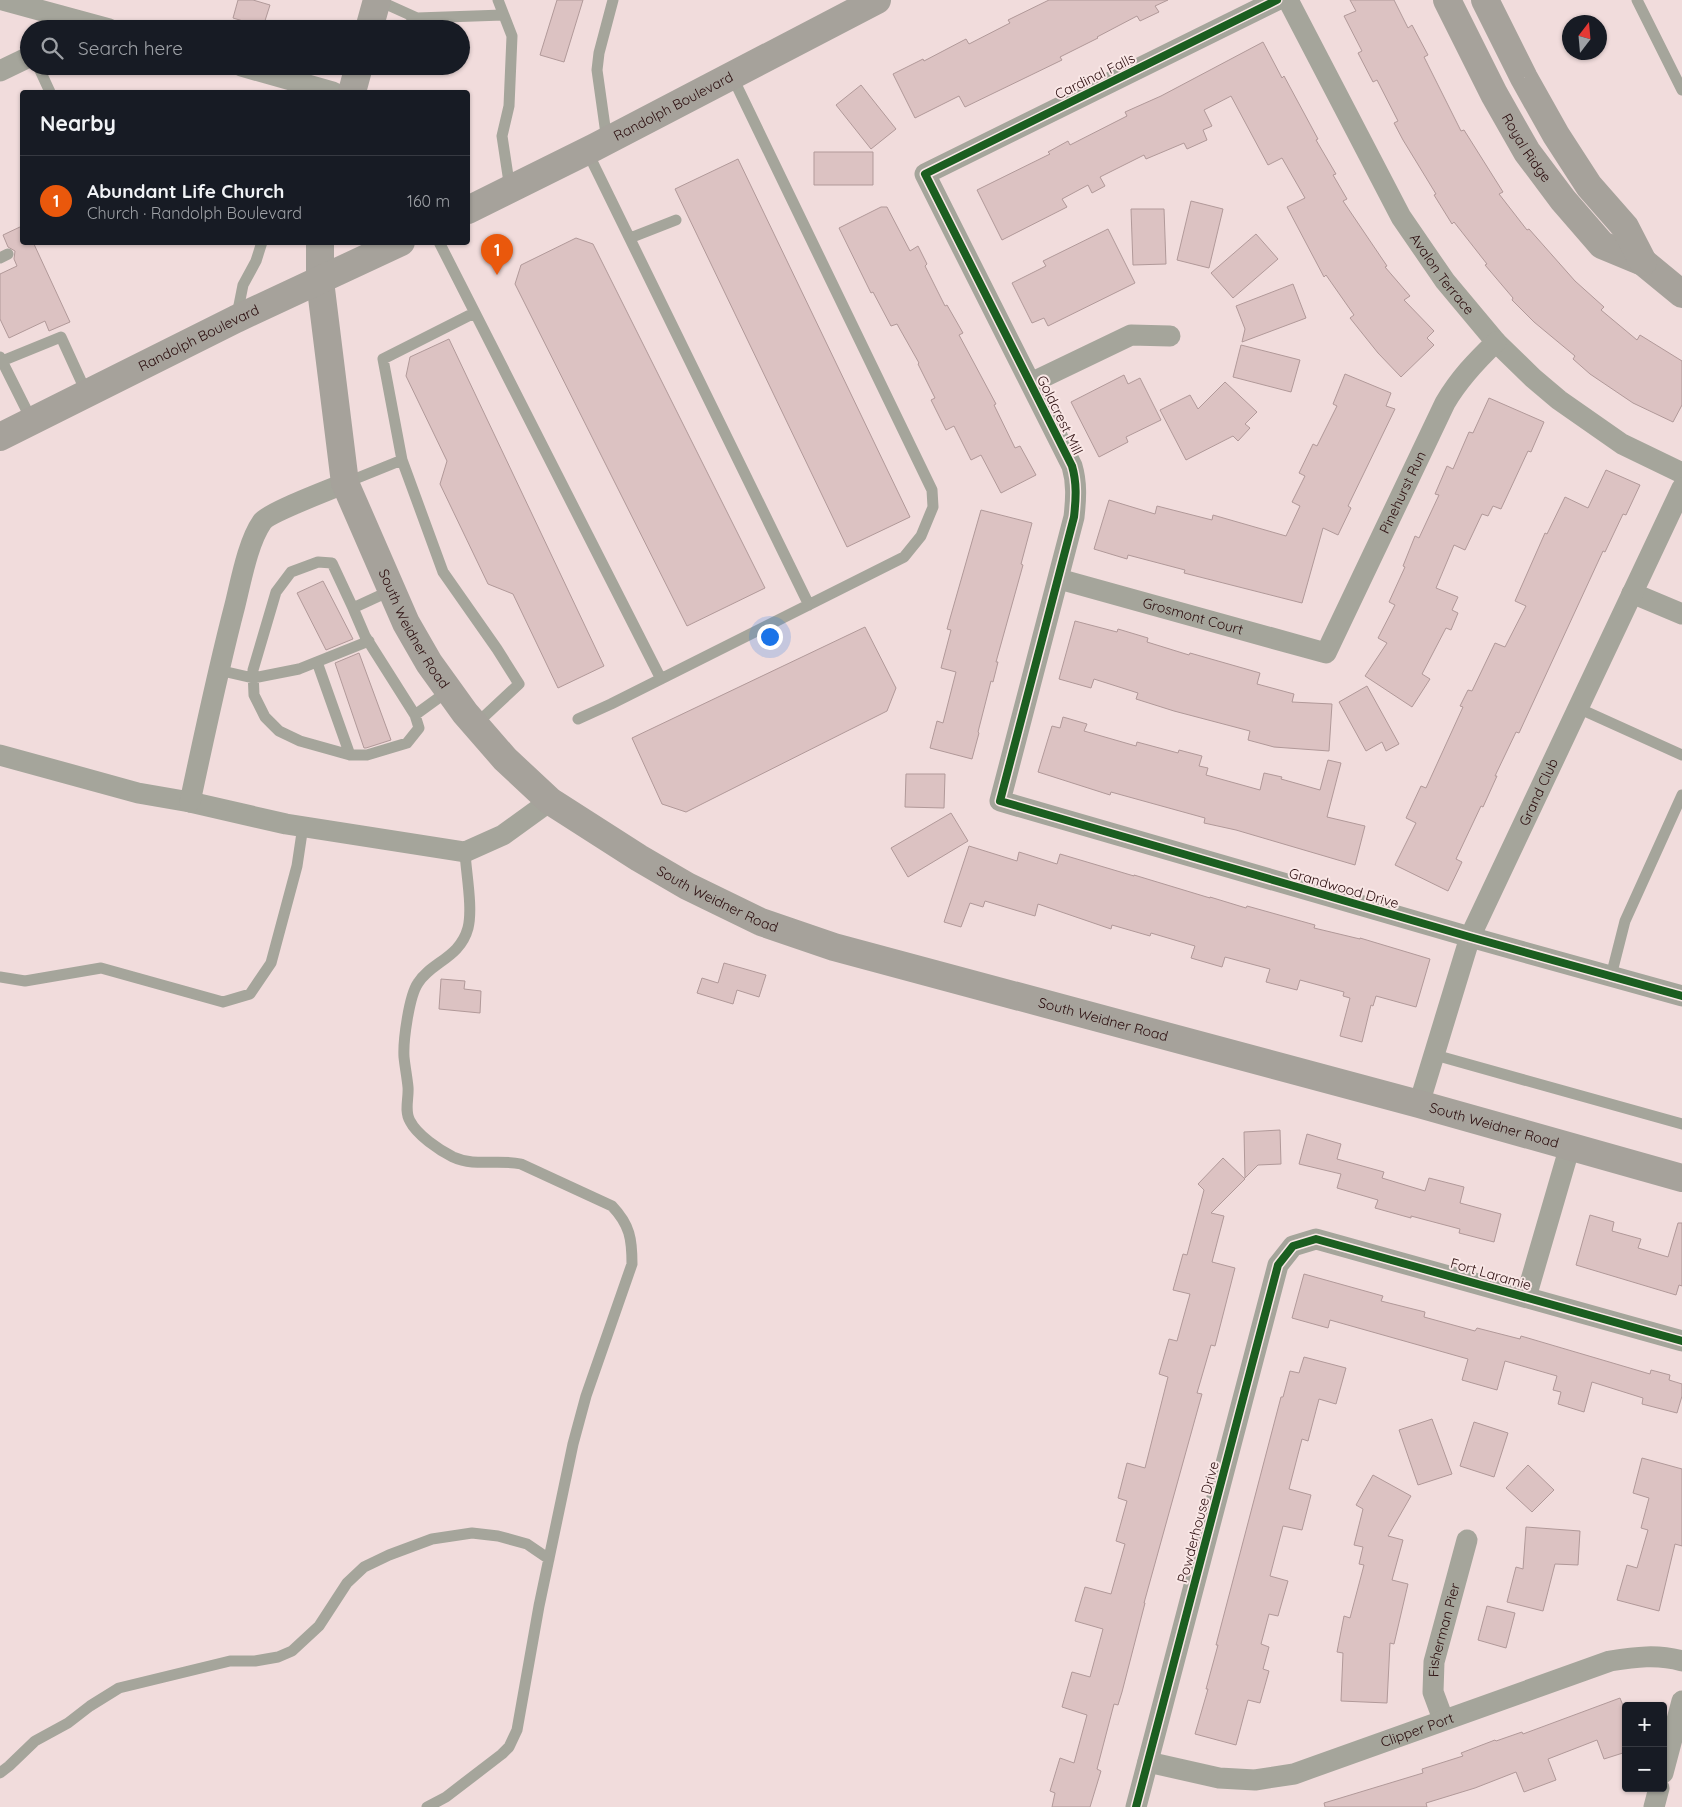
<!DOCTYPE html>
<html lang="en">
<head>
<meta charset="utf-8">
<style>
  body { margin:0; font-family:Quicksand,sans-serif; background:#20242c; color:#f1f3f6 }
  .controls { position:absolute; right:15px; bottom:15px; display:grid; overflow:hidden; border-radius:5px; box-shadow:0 1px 4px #0004 }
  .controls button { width:45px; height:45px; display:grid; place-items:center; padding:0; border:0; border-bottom:1px solid #363941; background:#171b24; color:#f1f3f6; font:25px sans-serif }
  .compass { position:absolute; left:1562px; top:15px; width:45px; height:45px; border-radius:50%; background:#171b24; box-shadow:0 1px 4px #0004; rotate:16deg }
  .you { position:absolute; left:769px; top:636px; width:18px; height:18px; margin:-12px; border:4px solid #fff; border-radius:50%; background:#1a73e8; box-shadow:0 0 0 8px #1a73e833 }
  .badge { display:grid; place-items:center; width:32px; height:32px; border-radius:50%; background:#ea580c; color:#fff; font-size:16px; font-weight:700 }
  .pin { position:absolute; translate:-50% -41px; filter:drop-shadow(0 1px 2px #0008) }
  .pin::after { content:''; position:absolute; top:26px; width:18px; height:15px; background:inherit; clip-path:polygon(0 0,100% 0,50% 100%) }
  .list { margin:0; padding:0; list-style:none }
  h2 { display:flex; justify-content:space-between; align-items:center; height:65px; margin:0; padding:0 20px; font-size:21px }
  h2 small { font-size:16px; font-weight:400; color:#9ea1a6 }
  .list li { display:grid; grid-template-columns:32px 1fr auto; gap:15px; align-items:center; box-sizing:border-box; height:90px; padding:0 20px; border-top:1px solid #363941 }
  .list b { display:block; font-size:19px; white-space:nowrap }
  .list p { margin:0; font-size:16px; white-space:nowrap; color:#9ea1a6 }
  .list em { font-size:16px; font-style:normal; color:#9ea1a6 }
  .icon { flex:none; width:28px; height:28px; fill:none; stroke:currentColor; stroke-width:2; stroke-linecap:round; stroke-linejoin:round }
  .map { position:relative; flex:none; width:1682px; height:1807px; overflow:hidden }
  .search { position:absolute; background:#171b24; box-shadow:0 1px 4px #0004; left:20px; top:20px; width:450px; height:55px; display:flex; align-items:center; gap:12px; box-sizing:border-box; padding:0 18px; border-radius:28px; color:#9ea1a6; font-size:19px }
  .panel { position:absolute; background:#171b24; box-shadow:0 1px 4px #0004; left:20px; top:90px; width:450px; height:155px; border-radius:5px }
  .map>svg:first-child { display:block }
</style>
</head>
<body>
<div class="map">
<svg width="1682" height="1807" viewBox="0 0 1682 1807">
  <rect width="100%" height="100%" fill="#f1dcdc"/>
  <!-- building -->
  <path fill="#dcc2c2" stroke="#b19999" d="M 238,0 L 253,0 L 270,5 L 263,27 L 233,18 Z
    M 557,0 L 583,0 L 564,62 L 540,55 Z
    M 1049,0 L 1168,0 L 1155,6 L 1159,12 L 1140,21 L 1137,16 L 1097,37 L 1098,38 L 1060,57 L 1062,60 L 965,107 L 959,96 L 915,118 L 893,74 L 923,59 L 924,61 L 966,39 L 969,44 L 1010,23 L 1008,20 Z
    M 1350,0 L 1394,0 L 1408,28 L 1412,25 L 1428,55 L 1424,57 L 1461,131 L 1464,130 L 1503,192 L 1499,194 L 1527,230 L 1529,229 L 1575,281 L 1604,307 L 1601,310 L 1637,340 L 1640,335 L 1682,361 L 1682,405 L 1673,422 L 1633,403 L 1590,374 L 1573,359 L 1575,356 L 1534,322 L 1512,300 L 1513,298 L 1485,265 L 1487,264 L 1454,222 L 1452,224 L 1434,195 L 1436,194 L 1403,140 L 1394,123 L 1398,121 L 1377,80 L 1373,82 L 1358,53 L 1362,51 L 1344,16 L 1356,11 Z
    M 1263,42 L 1282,78 L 1284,76 L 1318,139 L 1316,140 L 1336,174 L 1333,175 L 1347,199 L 1343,201 L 1387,266 L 1385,267 L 1410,296 L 1404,300 L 1434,331 L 1427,338 L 1434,345 L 1401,377 L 1378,353 L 1350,318 L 1354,315 L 1326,275 L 1324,277 L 1287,207 L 1305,198 L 1282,158 L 1268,165 L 1231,96 L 1204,110 L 1212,126 L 1203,130 L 1207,140 L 1187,149 L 1184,143 L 1146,159 L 1144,155 L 1100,177 L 1105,186 L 1092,193 L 1088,185 L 1062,199 L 1067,207 L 1002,240 L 977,190 L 1050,154 L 1048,152 L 1068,141 L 1070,145 L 1127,116 L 1125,112 L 1161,96 Z
    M 861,85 L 896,129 L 871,149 L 836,105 Z
    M 814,152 L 873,152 L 873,185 L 814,185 Z
    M 738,159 L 910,517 L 847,547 L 675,189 Z
    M 1191,201 L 1223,209 L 1209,268 L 1177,260 Z
    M 881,207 L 887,207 L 910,251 L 918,246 L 927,264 L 925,266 L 945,306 L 947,305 L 963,333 L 959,335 L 996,404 L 994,405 L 1015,448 L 1020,446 L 1036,475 L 1001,493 L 981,455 L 971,460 L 954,426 L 946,430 L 931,400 L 935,398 L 918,364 L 919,363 L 897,324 L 891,326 L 873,292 L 871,293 L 839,228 Z
    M 1131,209 L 1164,209 L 1166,264 L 1133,265 Z
    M 22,226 L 22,242 L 33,242 L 70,322 L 49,331 L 45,321 L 9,338 L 0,319 L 0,274 L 17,266 L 14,259 L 15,251 L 8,247 L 3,235 Z
    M 1108,229 L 1135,283 L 1048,326 L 1044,318 L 1032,323 L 1012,283 L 1046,266 L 1043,261 Z
    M 1256,234 L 1278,259 L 1233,298 L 1211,273 Z
    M 576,238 L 593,244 L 765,588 L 687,626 L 515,284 L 521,265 Z
    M 1293,284 L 1306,318 L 1242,342 L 1245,329 L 1236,306 Z
    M 449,339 L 604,666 L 558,688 L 513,594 L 488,584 L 440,484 L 447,461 L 406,376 L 410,357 Z
    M 1241,345 L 1300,360 L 1291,392 L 1233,377 Z
    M 1345,374 L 1391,393 L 1386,406 L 1395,409 L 1348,506 L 1351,508 L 1338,535 L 1323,528 L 1302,603 L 1184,573 L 1185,570 L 1128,555 L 1127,559 L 1094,549 L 1109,500 L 1155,514 L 1157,506 L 1212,520 L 1213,515 L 1286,536 L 1300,506 L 1292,502 L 1305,476 L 1299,473 L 1313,444 L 1317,446 L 1337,406 L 1333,404 Z
    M 1124,375 L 1128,384 L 1140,378 L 1161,420 L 1126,437 L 1128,442 L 1099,457 L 1071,402 Z
    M 1225,382 L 1257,412 L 1245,424 L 1250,428 L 1238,441 L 1233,436 L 1186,460 L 1160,410 L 1190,395 L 1198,409 Z
    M 1489,398 L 1544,422 L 1531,452 L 1528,451 L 1501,509 L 1493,506 L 1488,516 L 1482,514 L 1465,550 L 1454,545 L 1436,588 L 1458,597 L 1452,610 L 1458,613 L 1451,630 L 1446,628 L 1422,674 L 1430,679 L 1412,707 L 1365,676 L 1387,643 L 1378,638 L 1395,605 L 1389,602 L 1405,567 L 1403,566 L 1415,536 L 1419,538 L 1439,495 L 1435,494 L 1447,466 L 1453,469 L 1469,432 L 1473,433 Z
    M 1606,470 L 1640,485 L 1626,515 L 1623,514 L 1605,552 L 1603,551 L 1519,733 L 1516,732 L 1495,776 L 1497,776 L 1483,807 L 1481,806 L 1456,859 L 1462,862 L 1448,891 L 1395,865 L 1416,823 L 1406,818 L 1421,786 L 1426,788 L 1463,707 L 1460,706 L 1468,690 L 1472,691 L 1495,643 L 1505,647 L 1526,606 L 1515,601 L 1545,533 L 1547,534 L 1565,497 L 1588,508 Z
    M 981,510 L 1032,523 L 1021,564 L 1023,565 L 996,662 L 998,662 L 993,682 L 991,681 L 978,732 L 979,733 L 972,759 L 930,748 L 937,721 L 943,723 L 956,672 L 941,668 L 951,630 L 947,629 Z
    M 323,581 L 353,639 L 326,650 L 297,593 Z
    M 1075,621 L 1117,632 L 1118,629 L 1148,638 L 1147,642 L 1189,655 L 1190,653 L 1260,673 L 1257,684 L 1294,694 L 1292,702 L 1332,704 L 1329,751 L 1274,747 L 1248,740 L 1250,731 L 1174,711 L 1136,699 L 1138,693 L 1094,679 L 1091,688 L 1059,679 Z
    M 865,627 L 896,688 L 887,711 L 686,812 L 662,804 L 632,738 Z
    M 359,653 L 391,740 L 366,748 L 364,748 L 335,663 Z
    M 1367,686 L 1399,744 L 1386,751 L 1382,742 L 1366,751 L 1339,702 Z
    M 1063,717 L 1087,724 L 1084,731 L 1136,746 L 1137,742 L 1178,753 L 1179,750 L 1202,756 L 1199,766 L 1208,768 L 1206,775 L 1260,790 L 1264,773 L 1282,777 L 1281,779 L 1320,790 L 1328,760 L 1341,763 L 1327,817 L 1365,826 L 1355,865 L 1236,830 L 1204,823 L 1205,818 L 1111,792 L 1110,795 L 1038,772 L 1052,726 L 1060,728 Z
    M 906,774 L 945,774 L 944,808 L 905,807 Z
    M 951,813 L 968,841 L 908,877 L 891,848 Z
    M 969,846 L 1017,861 L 1019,852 L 1057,864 L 1060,854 L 1134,876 L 1134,875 L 1210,898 L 1210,897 L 1246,908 L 1247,906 L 1315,925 L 1314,928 L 1360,939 L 1360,938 L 1430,959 L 1416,1007 L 1376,996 L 1373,1006 L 1371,1005 L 1362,1042 L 1340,1036 L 1350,998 L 1343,996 L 1344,992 L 1300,980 L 1297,990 L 1266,982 L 1270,969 L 1225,957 L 1222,967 L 1191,958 L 1195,946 L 1151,933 L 1150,936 L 1112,925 L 1111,929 L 1038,904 L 1035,916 L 985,901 L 983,907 L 970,903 L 961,927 L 944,922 Z
    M 724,963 L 766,975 L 759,997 L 737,990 L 733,1004 L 697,993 L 702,978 L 718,983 Z
    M 441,979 L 465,981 L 464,989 L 481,991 L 480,1013 L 439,1009 Z
    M 1280,1130 L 1281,1164 L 1258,1165 L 1245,1178 L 1244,1132 Z
    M 1307,1134 L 1341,1144 L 1337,1159 L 1384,1172 L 1382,1178 L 1425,1191 L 1429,1178 L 1464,1187 L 1460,1203 L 1501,1214 L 1494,1242 L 1459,1233 L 1460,1229 L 1411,1216 L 1411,1218 L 1375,1208 L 1378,1200 L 1337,1188 L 1341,1174 L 1299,1164 Z
    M 1223,1158 L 1245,1179 L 1211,1213 L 1224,1216 L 1212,1262 L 1235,1268 L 1224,1311 L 1215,1346 L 1211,1345 L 1197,1393 L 1202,1394 L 1144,1603 L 1145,1603 L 1122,1692 L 1118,1705 L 1114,1704 L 1097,1769 L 1101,1771 L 1090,1807 L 1052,1807 L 1055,1793 L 1050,1791 L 1060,1758 L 1074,1763 L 1087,1715 L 1062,1707 L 1072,1672 L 1090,1677 L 1103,1629 L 1075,1621 L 1085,1587 L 1111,1594 L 1125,1544 L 1116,1541 L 1127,1501 L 1118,1498 L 1127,1463 L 1145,1468 L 1168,1377 L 1159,1374 L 1169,1339 L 1177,1341 L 1190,1294 L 1173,1290 L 1183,1254 L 1187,1255 L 1204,1190 L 1198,1184 Z
    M 1590,1215 L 1614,1222 L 1612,1231 L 1641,1239 L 1638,1248 L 1668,1257 L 1678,1223 L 1682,1223 L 1682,1286 L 1679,1285 L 1676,1295 L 1576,1265 Z
    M 1304,1274 L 1383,1296 L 1381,1301 L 1425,1312 L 1424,1317 L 1475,1331 L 1477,1328 L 1520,1339 L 1521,1336 L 1650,1374 L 1651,1370 L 1670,1375 L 1669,1380 L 1682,1384 L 1682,1396 L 1677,1413 L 1642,1404 L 1643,1398 L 1592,1382 L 1584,1412 L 1558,1404 L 1561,1392 L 1553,1390 L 1557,1376 L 1505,1361 L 1497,1390 L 1462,1380 L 1468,1359 L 1330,1320 L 1328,1328 L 1292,1318 Z
    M 1304,1357 L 1346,1368 L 1336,1404 L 1319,1399 L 1308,1441 L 1302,1439 L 1289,1489 L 1311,1495 L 1302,1530 L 1283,1526 L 1270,1576 L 1288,1581 L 1278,1616 L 1269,1614 L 1261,1644 L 1269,1647 L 1263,1669 L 1269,1671 L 1260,1703 L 1248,1700 L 1236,1745 L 1195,1734 L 1208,1689 L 1206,1689 L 1218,1645 L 1216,1645 L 1281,1397 L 1283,1397 L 1290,1371 L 1299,1373 Z
    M 1432,1419 L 1452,1474 L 1418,1485 L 1399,1430 Z
    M 1474,1422 L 1508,1433 L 1494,1477 L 1460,1466 Z
    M 1642,1458 L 1682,1469 L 1682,1546 L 1675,1544 L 1659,1611 L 1617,1600 L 1627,1565 L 1637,1568 L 1648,1530 L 1641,1528 L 1649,1498 L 1633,1493 Z
    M 1528,1465 L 1554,1490 L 1532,1512 L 1506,1488 Z
    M 1373,1475 L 1411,1496 L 1388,1536 L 1403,1540 L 1392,1580 L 1408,1584 L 1394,1644 L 1390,1643 L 1387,1703 L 1341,1701 L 1343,1653 L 1337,1652 L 1344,1616 L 1350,1618 L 1364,1565 L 1359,1564 L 1363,1547 L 1354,1545 L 1363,1509 L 1356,1505 Z
    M 1526,1527 L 1580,1531 L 1578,1565 L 1555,1564 L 1543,1611 L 1507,1602 L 1516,1567 L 1523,1569 Z
    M 1487,1606 L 1515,1613 L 1506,1648 L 1478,1640 Z
    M 1620,1698 L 1626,1713 L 1626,1752 L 1604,1759 L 1597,1740 L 1548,1759 L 1556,1780 L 1524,1792 L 1516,1772 L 1475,1788 L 1426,1803 L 1427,1807 L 1325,1807 L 1324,1803 L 1423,1773 L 1422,1769 L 1463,1756 L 1461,1753 L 1495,1740 L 1496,1741 L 1522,1732 L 1523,1734 Z"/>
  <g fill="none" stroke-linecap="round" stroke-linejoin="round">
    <!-- lane -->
    <path stroke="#a5a59b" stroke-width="11" d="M 377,0 L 417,18
      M 498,0 L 512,36 L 509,106 L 502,136 L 510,189
      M 1637,0 L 1682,90
      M 403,29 L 417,18 L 503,15
      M 38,66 L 50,92
      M 607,141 L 597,70 L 599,53 L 613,0
      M 587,151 L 809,605
      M 630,238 L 676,220
      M 439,242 L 661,679
      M 0,258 L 8,254
      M 474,313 L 383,359 L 402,460 L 443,572 L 497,649 L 519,684 L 475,725
      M 237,315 L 243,285 L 256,261 L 262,242
      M 0,357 L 32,421
      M 2,361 L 61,337 L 87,394
      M 345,483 L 402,460
      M 353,608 L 365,636 L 415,715 L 419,728 L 407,743 L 367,755 L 350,755 L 300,741 L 279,731 L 265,717 L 254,695 L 253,670 L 276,592 L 291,572 L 318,562 L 332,563 L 353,608 L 392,590
      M 317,662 L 350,755
      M 218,670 L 253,678 L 299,669 L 369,641
      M 1578,708 L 1682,755
      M 415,715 L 448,691
      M 578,719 L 611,704 L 904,557 L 921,536 L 933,507 L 932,490 L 732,76
      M 1611,976 L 1625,921 L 1682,795
      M 0,977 L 25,981 L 101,968 L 223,1002 L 250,994 L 271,963 L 297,866 L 303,826
      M 1435,1055 L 1682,1124
      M 0,1773 L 9,1766 L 35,1741 L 68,1723 L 90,1706 L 119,1688 L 230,1661 L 255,1661 L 278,1657 L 292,1651 L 319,1626 L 347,1583 L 364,1567 L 389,1555 L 432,1539 L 472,1533 L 498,1536 L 527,1544 L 549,1559
      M 427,1807 L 446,1797 L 502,1754 L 509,1747 L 517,1730 L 539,1606 L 573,1444 L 586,1396 L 632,1264 C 632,1239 630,1225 612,1206 L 521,1164 C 498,1159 475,1167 453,1157 C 439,1150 417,1135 410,1121 C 404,1111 409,1098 408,1087 C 407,1077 405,1067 404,1057 C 403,1041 409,996 418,983 C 431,962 460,958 468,928 C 473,908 466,873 465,852"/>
    <!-- street -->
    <g stroke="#a5a59b" stroke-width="21">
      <path d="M 3,0 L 109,29"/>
      <path d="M 1277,0 L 925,174 L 1072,466 C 1077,483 1076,499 1074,517 L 1000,801 L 1470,937 L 1682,996"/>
      <path id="s1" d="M 1288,0 L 1401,217 L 1445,281 L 1496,342 L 1533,378 L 1559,400 L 1622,444 L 1682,473"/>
      <path d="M 241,66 L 333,92"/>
      <path d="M 0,71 L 29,57"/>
      <path d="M 1031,383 L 1131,335 L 1170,336"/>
      <path id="s2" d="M 1059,579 L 1326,653 L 1445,403 C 1459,379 1476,361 1496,342"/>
      <path d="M 1632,593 L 1682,614"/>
      <path d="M 0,755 L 138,793 L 190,802 L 286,824 L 465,852 L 503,835 L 550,801"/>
      <path d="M 190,802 C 204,736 218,670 235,605 C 241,581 248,542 262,522 C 269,512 330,490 345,483"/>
      <path id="s3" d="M 1419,1104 L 1470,937 L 1682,488"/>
      <path d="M 1526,1297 L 1570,1146"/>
      <path id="s4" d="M 1443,1719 L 1433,1692 L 1434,1662 L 1467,1540"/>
      <path id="s5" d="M 1148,1762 L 1219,1778 L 1255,1780 L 1294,1774 L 1610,1661 C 1635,1657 1658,1654 1682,1661"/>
      <path d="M 1663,1773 L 1682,1701"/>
      <path d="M 1136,1807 L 1278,1265 L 1293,1246 L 1316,1239 L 1682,1341"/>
      <path d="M 1654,1807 L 1659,1788"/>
    </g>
    <!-- secondary -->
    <g stroke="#a6a29b" stroke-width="28">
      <path id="s6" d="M 1447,0 L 1494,94 L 1527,152 L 1563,200 L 1602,245 L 1643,262 L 1682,294"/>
      <path d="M 1485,0 L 1524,78 L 1556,135 L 1589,186 L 1625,227 L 1643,262"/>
      <path d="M 369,29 L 377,0"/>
      <path d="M 352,92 L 359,66"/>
      <path id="s7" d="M 468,210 L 595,147 L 877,0"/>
      <path id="s8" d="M 320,242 L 320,281 L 345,483 L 406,623 L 429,663 L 465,713 L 505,759 L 550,801 L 639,858 L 687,886 L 761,922 L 834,947 L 1419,1104 L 1682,1178"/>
      <path id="s9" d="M 0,437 L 236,319 L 401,242"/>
    </g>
    <!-- cycleway casing -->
    <g stroke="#f9e7e6" stroke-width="11">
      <path id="cycleway" d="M 1277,0 L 925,174 L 1072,466 C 1077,483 1076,499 1074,517 L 1000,801 L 1470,937 L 1682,996
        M 1136,1807 L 1278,1265 L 1293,1246 L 1316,1239 L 1682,1341"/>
    </g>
    <!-- cycleway -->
    <use href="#cycleway" stroke="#1b5e20" stroke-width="8"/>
  </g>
  <g text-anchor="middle" stroke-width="4" stroke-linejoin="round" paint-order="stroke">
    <!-- street labels -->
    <g font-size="14" fill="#290b0c" stroke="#f9e7e6">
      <text transform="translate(1095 76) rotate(-26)" y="5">Cardinal Falls</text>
      <text dy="5" stroke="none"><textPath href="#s7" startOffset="230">Randolph Boulevard</textPath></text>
      <text dy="5" stroke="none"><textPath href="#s6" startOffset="168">Royal Ridge</textPath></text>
      <text dy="5" stroke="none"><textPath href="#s1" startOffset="315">Avalon Terrace</textPath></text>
      <text dy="5" stroke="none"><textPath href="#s9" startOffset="222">Randolph Boulevard</textPath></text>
      <text transform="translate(1060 415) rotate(64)" y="5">Goldcrest Mill</text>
      <text dy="5" stroke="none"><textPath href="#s2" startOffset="455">Pinehurst Run</textPath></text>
      <text dy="5" stroke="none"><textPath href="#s2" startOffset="139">Grosmont Court</textPath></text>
      <text dy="5" stroke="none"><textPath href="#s8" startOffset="404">South Weidner Road</textPath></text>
      <text dy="5" stroke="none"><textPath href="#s3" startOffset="335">Grand Club</textPath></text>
      <text transform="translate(1344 888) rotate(16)" y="5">Grandwood Drive</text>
      <text dy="5" stroke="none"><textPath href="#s8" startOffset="820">South Weidner Road</textPath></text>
      <text dy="5" stroke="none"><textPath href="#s8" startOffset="1225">South Weidner Road</textPath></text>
      <text dy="5" stroke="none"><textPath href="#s8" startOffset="1630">South Weidner Road</textPath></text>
      <text transform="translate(1491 1274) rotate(16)" y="5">Fort Laramie</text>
      <text transform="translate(1198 1522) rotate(-75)" y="5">Powderhouse Drive</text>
      <text dy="5" stroke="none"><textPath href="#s4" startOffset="92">Fisherman Pier</textPath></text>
      <text dy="5" stroke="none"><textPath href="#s5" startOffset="279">Clipper Port</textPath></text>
    </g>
  </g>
</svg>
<div class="controls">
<button>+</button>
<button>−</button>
</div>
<svg class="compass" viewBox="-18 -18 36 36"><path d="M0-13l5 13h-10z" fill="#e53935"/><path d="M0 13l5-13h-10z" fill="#9ea1a6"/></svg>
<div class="you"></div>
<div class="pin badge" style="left:497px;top:275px">1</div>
<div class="search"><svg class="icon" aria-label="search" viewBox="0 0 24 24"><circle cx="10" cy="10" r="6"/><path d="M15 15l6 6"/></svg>Search here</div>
<section class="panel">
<h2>Nearby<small></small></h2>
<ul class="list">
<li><span class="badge">1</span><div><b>Abundant Life Church</b><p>Church · Randolph Boulevard</p></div><em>160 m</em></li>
</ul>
</section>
</div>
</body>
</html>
